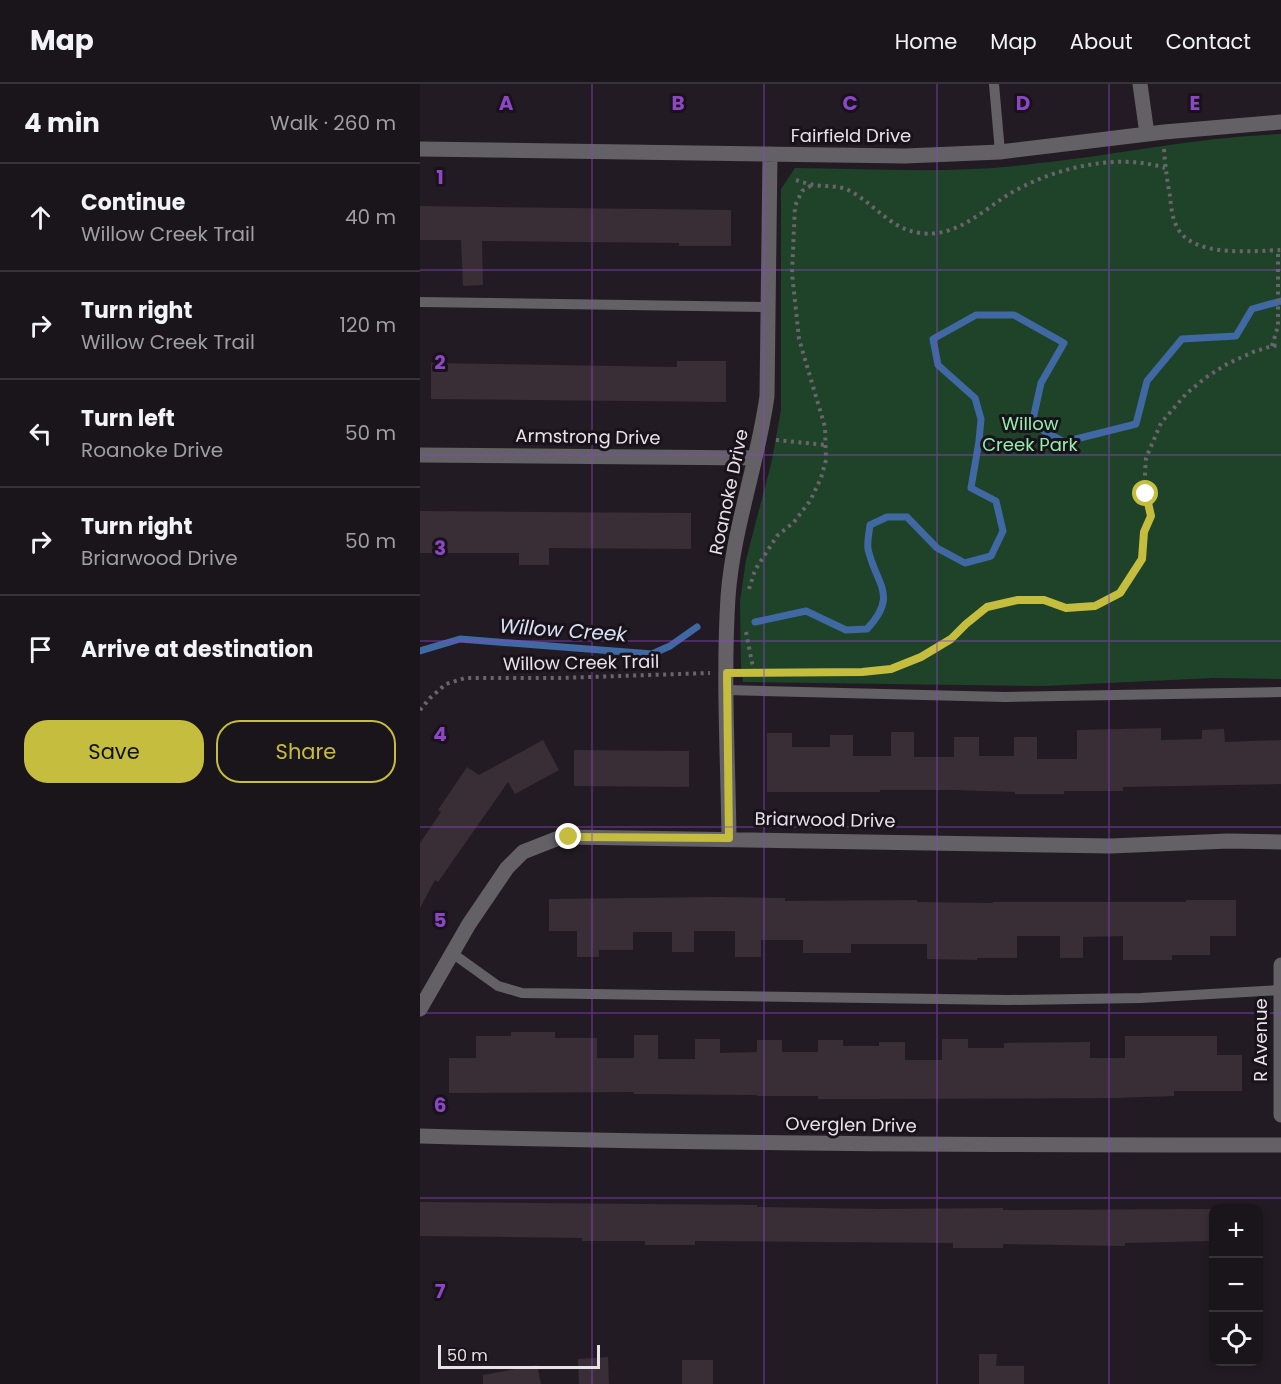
<!DOCTYPE html>
<html lang="en">
<head>
<meta charset="utf-8">
<style>
  body { margin:0; font-family:Poppins,sans-serif; background:#272128; color:#f1f3f6 }
  .controls { position:absolute; right:18px; bottom:18px; display:grid; overflow:hidden; border-radius:12px; box-shadow:0 3px 9px #0003 }
  .controls button { width:54px; height:54px; display:grid; place-items:center; padding:0; border:0; border-bottom:2px solid #38333a; background:#1a141b; color:#f1f3f6; font:30px sans-serif }
  .scale { position:absolute; left:18px; bottom:15px; width:162px; box-sizing:border-box; padding-left:6px; border:3px solid #e7e1e8; border-top:0; font-size:16px; line-height:21px; white-space:nowrap; color:#e7e1e8; -webkit-text-stroke:4px #1a121a; paint-order:stroke }
  .stop { position:absolute; width:18px; height:18px; margin:-14px; border:4px solid #c4bd3e; border-radius:50%; background:#fff }
  .stop.end { background:#c4bd3e; border-color:#fff; box-shadow:0 2px 6px #0008 }
  .list { margin:0; padding:0; list-style:none }
  h2 { display:flex; justify-content:space-between; align-items:center; height:78px; margin:0; padding:0 24px; font-size:26px }
  h2 small { font-size:20px; font-weight:400; color:#9f9ea3 }
  .list li { display:grid; grid-template-columns:39px 1fr auto; gap:18px; align-items:center; box-sizing:border-box; height:108px; padding:0 24px; border-top:2px solid #38333a }
  .list b { display:block; font-size:22px; white-space:nowrap }
  .list p { margin:0; font-size:20px; white-space:nowrap; color:#9f9ea3 }
  .list em { font-size:20px; font-style:normal; color:#9f9ea3 }
  .actions { display:flex; gap:12px; padding:18px 24px }
  .actions a { flex:1; padding:14px 0; border:2px solid #c4bd3e; border-radius:24px; text-align:center; font-size:21px; color:#c4bd3e }
  .actions .main { background:#c4bd3e; color:#111 }
  .icon { flex:none; width:33px; height:33px; fill:none; stroke:currentColor; stroke-width:2; stroke-linecap:round; stroke-linejoin:round }
  .map { position:relative; flex:none; width:861px; height:1300px; overflow:hidden }
  header { display:flex; align-items:center; gap:36px; box-sizing:border-box; height:84px; padding:0 30px; background:#1a141b; border-bottom:2px solid #38333a }
  header strong { font-size:28px }
  nav { display:flex; gap:33px; margin-inline-start:auto; font-size:21px }
  main { display:flex }
  aside { flex:1; background:#1a141b }
  .map>svg:first-child { display:block }
</style>
</head>
<body>
<header>
<strong>Map</strong>
<nav><a>Home</a><a>Map</a><a>About</a><a>Contact</a></nav>
</header>
<main>
<aside>
<h2>4 min<small>Walk · 260 m</small></h2>
<ul class="list">
<li><svg class="icon" aria-label="ahead" viewBox="0 0 24 24"><path d="M12 20V5M6 11l6-6 6 6"/></svg><div><b>Continue</b><p>Willow Creek Trail</p></div><em>40 m</em></li>
<li><svg class="icon" aria-label="right" viewBox="0 0 24 24"><path d="M7 20v-9h11M14 6l5 5-5 5"/></svg><div><b>Turn right</b><p>Willow Creek Trail</p></div><em>120 m</em></li>
<li><svg class="icon" aria-label="left" viewBox="0 0 24 24"><path d="M17 20v-9H6M10 6l-5 5 5 5"/></svg><div><b>Turn left</b><p>Roanoke Drive</p></div><em>50 m</em></li>
<li><svg class="icon" aria-label="right" viewBox="0 0 24 24"><path d="M7 20v-9h11M14 6l5 5-5 5"/></svg><div><b>Turn right</b><p>Briarwood Drive</p></div><em>50 m</em></li>
<li><svg class="icon" aria-label="arrive" viewBox="0 0 24 24"><path d="M6 21V4h12l-3 4 3 4H6"/></svg><div><b>Arrive at destination</b></div></li>
</ul>
<div class="actions"><a class="main">Save</a><a>Share</a></div>
</aside>
<div class="map">
<svg width="861" height="1300" viewBox="0 0 861 1300">
  <rect width="100%" height="100%" fill="#231b24"/>
  <!-- green -->
  <path fill="#1e4329" d="M 861,50 L 861,595 L 793,594 L 624,602 L 323,598 L 321,581 L 320,517 L 326,476 L 352,376 L 361,326 L 361,105 L 375,84 C 454,85 534,90 612,80 C 695,71 778,53 861,50 Z"/>
  <g fill="none" stroke-linecap="round" stroke-linejoin="round">
    <!-- stream -->
    <path stroke="#4069a4" stroke-width="7" d="M 335,538 L 386,527 L 426,546 L 447,545 C 479,511 456,501 448,465 C 447,458 449,449 450,441 L 467,433 L 487,433 L 517,464 L 545,479 L 571,472 L 583,447 L 576,417 L 551,404 L 559,357 L 561,335 L 555,314 L 518,281 L 513,255 L 556,231 L 594,231 L 644,259 L 621,299 L 612,340 L 644,358 L 716,340 L 727,297 L 762,255 L 816,252 L 832,225 L 861,217
      M 0,567 L 40,555 L 232,570 L 250,562 L 277,543"/>
  </g>
  <!-- building -->
  <path fill="#392d36" d="M 0,122 L 311,126 L 311,162 L 259,162 L 259,159 L 62,157 L 63,201 L 43,202 L 41,156 L 0,156 Z
    M 257,277 L 306,277 L 306,318 L 11,315 L 11,279 L 257,283 Z
    M 0,427 L 271,429 L 271,465 L 129,464 L 129,481 L 99,481 L 99,469 L 0,469 Z
    M 741,644 L 741,656 L 782,655 L 782,646 L 804,645 L 805,658 L 861,656 L 861,700 L 703,703 L 703,707 L 644,707 L 644,710 L 595,710 L 595,708 L 534,706 L 460,706 L 460,708 L 347,708 L 347,649 L 372,649 L 372,663 L 410,663 L 410,651 L 433,651 L 433,672 L 471,672 L 471,648 L 494,648 L 494,673 L 534,673 L 534,653 L 559,653 L 559,672 L 594,672 L 594,653 L 617,653 L 617,675 L 657,675 L 657,646 Z
    M 123,656 L 139,686 L 95,710 L 88,698 L 18,798 L 15,796 L 0,824 L 0,759 L 21,728 L 18,726 L 47,683 L 59,691 Z
    M 154,666 L 269,667 L 269,703 L 154,702 Z
    M 301,813 L 365,814 L 365,817 L 497,816 L 497,818 L 573,819 L 573,818 L 766,818 L 766,816 L 816,816 L 816,852 L 790,852 L 790,871 L 752,871 L 752,876 L 703,876 L 703,852 L 663,853 L 663,874 L 640,874 L 640,852 L 597,852 L 597,874 L 557,874 L 557,876 L 507,875 L 507,860 L 431,860 L 431,869 L 383,869 L 383,856 L 341,856 L 341,873 L 315,873 L 315,847 L 274,847 L 274,868 L 252,868 L 252,848 L 213,848 L 213,866 L 179,866 L 179,873 L 157,873 L 157,847 L 129,847 L 129,815 Z
    M 91,948 L 135,948 L 135,954 L 177,954 L 177,974 L 214,974 L 214,951 L 238,951 L 238,975 L 275,975 L 275,955 L 300,955 L 300,969 L 337,968 L 337,956 L 362,956 L 362,968 L 398,968 L 398,956 L 423,956 L 423,962 L 459,962 L 459,958 L 485,958 L 485,976 L 522,976 L 522,955 L 548,955 L 548,964 L 584,964 L 584,959 L 670,958 L 670,974 L 705,974 L 705,952 L 797,952 L 797,971 L 822,971 L 822,1007 L 754,1007 L 754,1012 L 695,1014 L 447,1015 L 398,1015 L 398,1012 L 337,1012 L 337,1011 L 214,1010 L 214,1008 L 29,1009 L 29,974 L 56,974 L 56,952 L 91,952 Z
    M 0,1118 L 337,1121 L 337,1123 L 460,1125 L 583,1124 L 583,1126 L 794,1125 L 794,1157 L 705,1159 L 705,1162 L 583,1160 L 583,1164 L 533,1164 L 533,1159 L 275,1157 L 275,1161 L 225,1161 L 225,1157 L 162,1157 L 162,1154 L 0,1152 Z
    M 559,1270 L 577,1270 L 576,1282 L 604,1282 L 604,1300 L 559,1300 Z
    M 188,1273 L 189,1300 L 159,1300 L 158,1275 Z
    M 262,1276 L 293,1276 L 293,1300 L 262,1300 Z
    M 117,1281 L 121,1300 L 63,1300 L 63,1291 Z"/>
  <g fill="none" stroke-linecap="round" stroke-linejoin="round">
    <!-- path -->
    <path stroke="#6b646c" stroke-width="4" stroke-dasharray="3 4.5" stroke-linecap="butt" d="M 744,65 C 745,81 747,96 750,112 C 751,122 752,134 757,143 C 772,174 832,167 861,166
      M 376,96 C 382,98 388,100 394,101 C 406,103 419,101 430,107 C 455,120 470,145 500,149 C 534,154 560,129 586,112 C 629,85 696,68 745,84
      M 852,262 L 858,242 L 858,166
      M 356,356 L 406,361
      M 329,505 L 335,486 L 357,452 L 374,438 L 390,417 L 401,394 L 406,376 L 405,343 L 379,255 L 372,189 L 375,122 L 382,107 L 392,101
      M 326,548 L 334,589
      M 349,589 L 442,588 L 471,585 L 501,573 L 532,555 L 546,540 L 567,523 L 598,515 L 623,516 L 646,524 L 675,522 L 700,509 L 722,475 L 724,448 L 731,432 L 726,410 L 725,390 L 726,374 L 741,339 L 766,310 L 785,294 L 807,280 L 833,268 L 852,262 L 861,261
      M 0,626 L 10,614 L 26,600 L 45,594 L 140,594 L 290,589"/>
    <!-- service -->
    <path stroke="#636066" stroke-width="10" d="M 574,0 L 580,68
      M 0,218 L 348,223
      M 307,606 L 585,613 L 861,608
      M 32,869 L 78,902 L 102,909 L 589,916 L 721,914 L 861,906"/>
    <!-- minor -->
    <path stroke="#636066" stroke-width="15" d="M 720,0 L 727,50
      M 0,65 L 485,72 L 580,68 L 744,48 L 861,38
      M 0,371 L 335,374
      M 309,754 C 308,674 303,593 308,513 C 313,444 338,379 347,312 L 350,70
      M 861,881 L 861,1031
      M 0,925 L 49,840 L 87,784 L 103,768 L 136,755 L 149,753 L 691,762 L 808,757 L 861,758
      M 0,1052 C 287,1060 574,1061 861,1061"/>
  </g>
  <g fill="none" stroke-linecap="round" stroke-linejoin="round">
    <!-- route -->
    <path stroke="#c4bd3e" stroke-width="8" d="M 149,753 L 309,754 L 307,589 L 442,588 L 471,585 L 501,573 L 531,555 L 546,540 L 567,523 L 598,516 L 624,516 L 646,524 L 675,522 L 700,509 L 722,475 L 724,448 L 731,432 L 726,410"/>
  </g>
  <!-- grid -->
  <path fill="none" stroke="#8b47c5" stroke-width="1.5" stroke-opacity="0.55" d="M 172,0 L 172,1300M 344,0 L 344,1300M 517,0 L 517,1300M 689,0 L 689,1300M 0,186 L 861,186M 0,371 L 861,371M 0,557 L 861,557M 0,743 L 861,743M 0,929 L 861,929M 0,1114 L 861,1114"/>
  <g text-anchor="middle" stroke-width="6" stroke-linejoin="round" paint-order="stroke">
    <!-- street labels -->
    <g font-size="18" fill="#e7e1e8" stroke="#1a121a">
      <text x="431" y="58">Fairfield Drive</text>
      <text transform="translate(168 353) rotate(1)" y="6">Armstrong Drive</text>
      <text transform="translate(309 408) rotate(-78)" y="6">Roanoke Drive</text>
      <text transform="translate(161 579) rotate(-1)" y="6">Willow Creek Trail</text>
      <text transform="translate(405 736) rotate(1)" y="6">Briarwood Drive</text>
      <text transform="translate(841 956) rotate(-90)" y="6">R Avenue</text>
      <text transform="translate(431 1041) rotate(1)" y="6">Overglen Drive</text>
    </g>
    <!-- park labels -->
    <g font-size="18" fill="#90f0a9" stroke="#1a121a">
      <text x="610" y="346">Willow<tspan x="610" dy="21">Creek Park</tspan></text>
    </g>
    <!-- water labels -->
    <g font-size="20" font-style="italic" fill="#d7e3f5" stroke="#1a121a">
      <text transform="translate(143 546) rotate(4)" y="7">Willow Creek</text>
    </g>
  </g>
  <g font-size="20" text-anchor="middle" font-weight="bold" fill="#8b47c5" stroke="#1a121a" stroke-width="6" stroke-linejoin="round" paint-order="stroke">
    <text x="86" y="26">A</text>
    <text x="258" y="26">B</text>
    <text x="430" y="26">C</text>
    <text x="603" y="26">D</text>
    <text x="775" y="26">E</text>
    <text x="20" y="100">1</text>
    <text x="20" y="285">2</text>
    <text x="20" y="471">3</text>
    <text x="20" y="657">4</text>
    <text x="20" y="843">5</text>
    <text x="20" y="1028">6</text>
    <text x="20" y="1214">7</text>
  </g>
</svg>
<div class="controls">
<button>+</button>
<button>−</button>
<button><svg class="icon" aria-label="locate" viewBox="0 0 24 24"><circle cx="12" cy="12" r="6"/><path d="M12 2v4M12 18v4M2 12h4M18 12h4"/></svg></button>
</div>
<div class="scale">50 m</div>
<div class="stop" style="left:726px;top:410px"></div>
<div class="stop end" style="left:149px;top:753px"></div>
</div>
</main>
</body>
</html>
